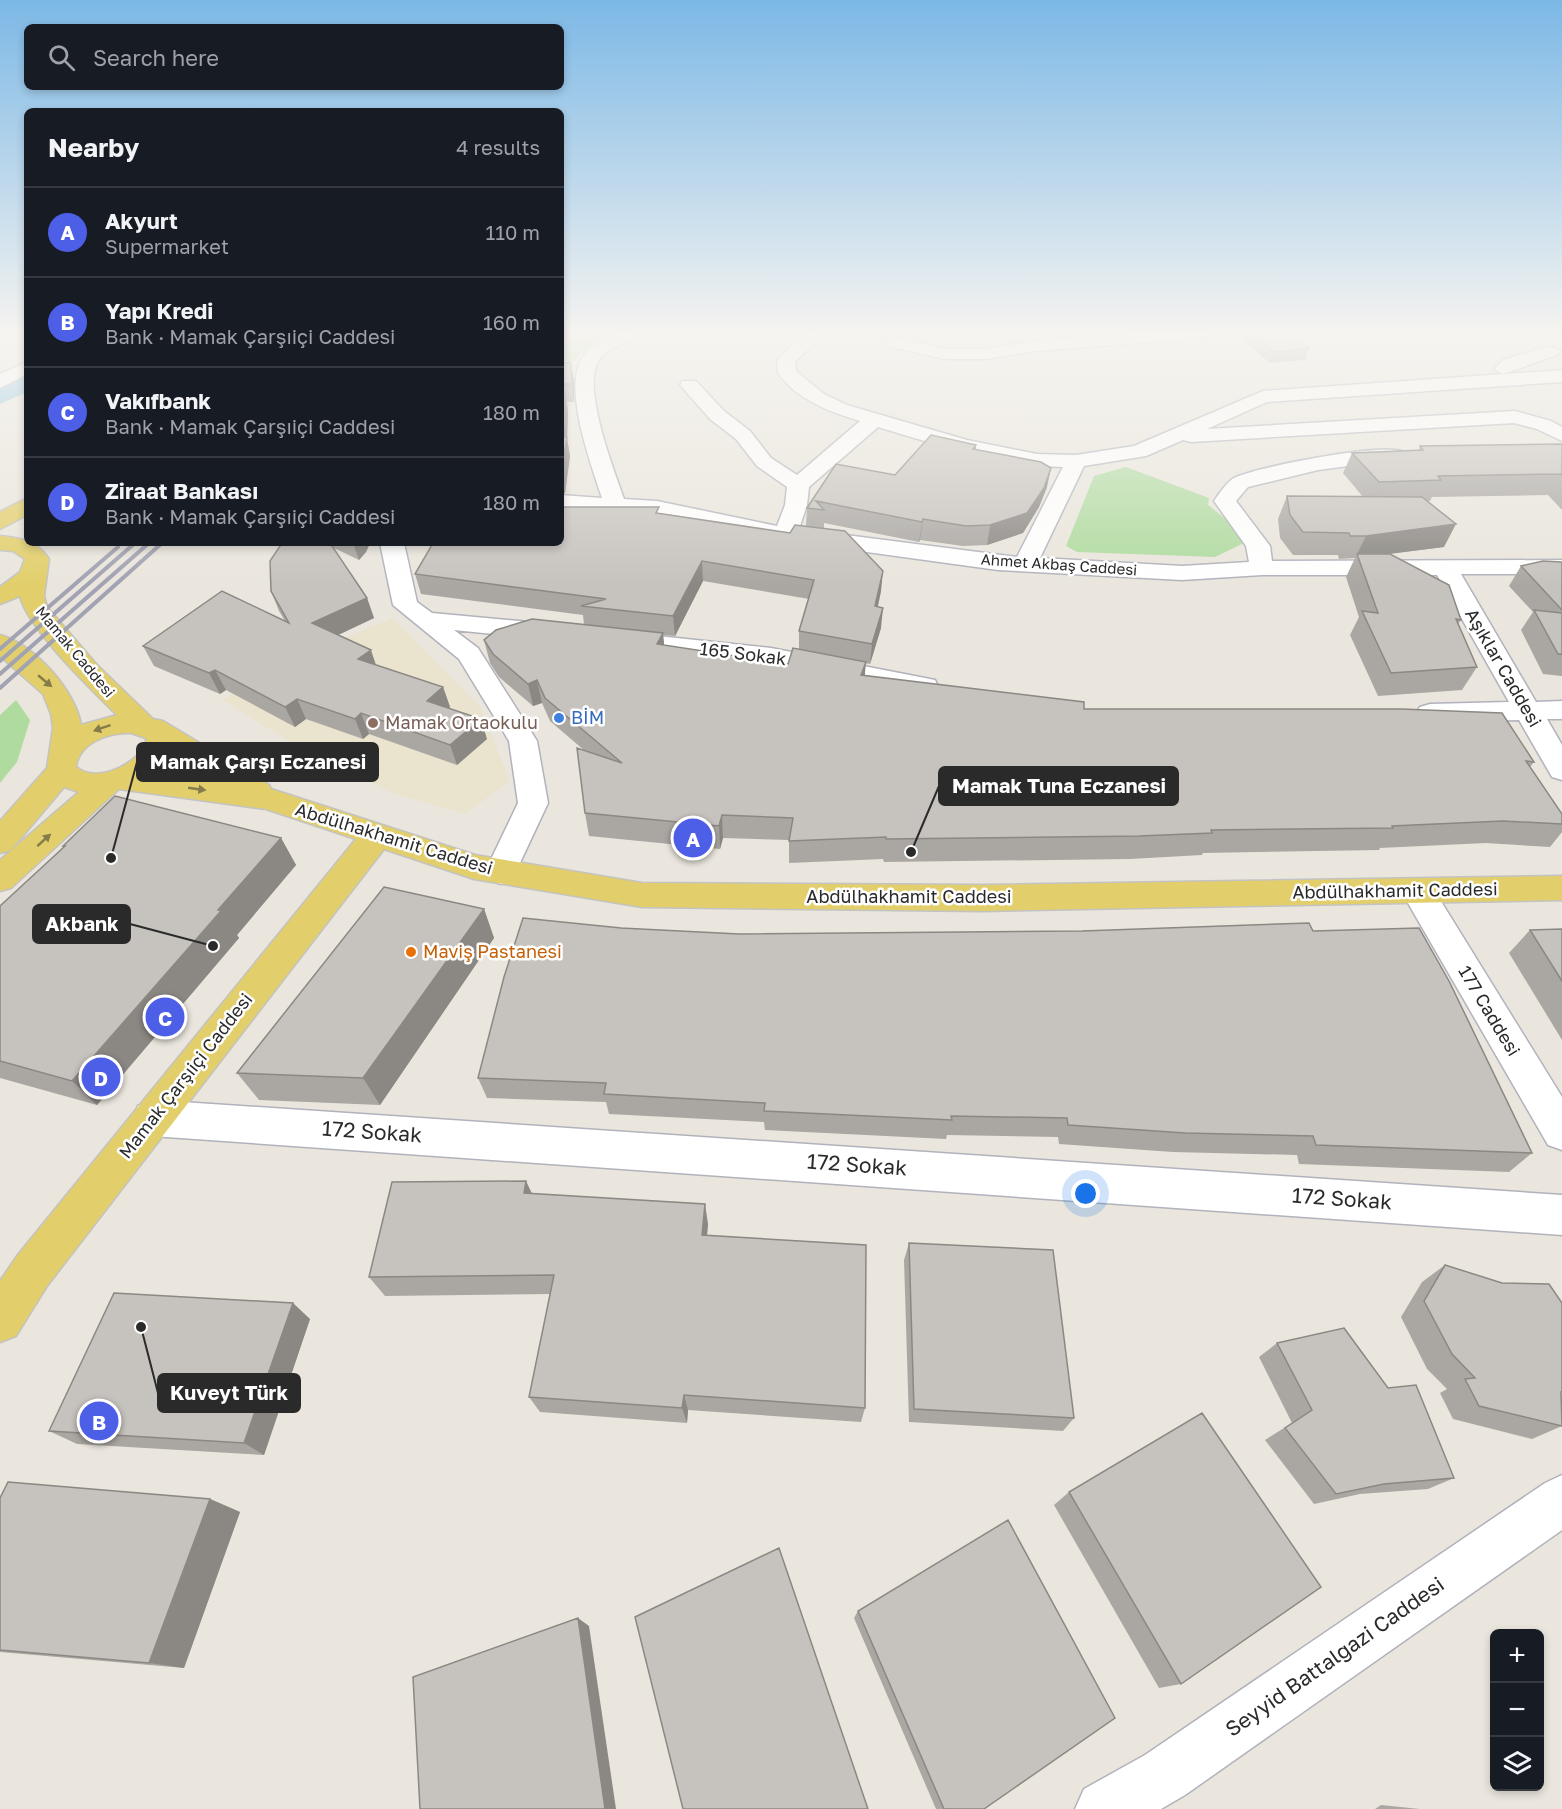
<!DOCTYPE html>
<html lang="en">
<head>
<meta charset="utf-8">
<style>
  body { margin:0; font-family:"Golos Text",sans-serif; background:#20242c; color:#f1f3f6 }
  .controls { position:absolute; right:18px; bottom:18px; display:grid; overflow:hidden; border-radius:9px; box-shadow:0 3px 9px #0003 }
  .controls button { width:54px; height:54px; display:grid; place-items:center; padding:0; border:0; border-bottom:2px solid #363941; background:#171b24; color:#f1f3f6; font:30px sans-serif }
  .you { position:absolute; left:1086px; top:1194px; width:21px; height:21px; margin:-15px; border:4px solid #fff; border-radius:50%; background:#1a73e8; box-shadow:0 0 0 9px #1a73e833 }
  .badge { display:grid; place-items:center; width:39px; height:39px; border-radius:50%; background:#4e5fe7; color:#fff; font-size:20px; font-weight:700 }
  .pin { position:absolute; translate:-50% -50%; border:3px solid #fff; box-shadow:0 2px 6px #0006 }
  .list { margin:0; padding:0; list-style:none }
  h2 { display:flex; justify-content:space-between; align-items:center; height:78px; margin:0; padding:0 24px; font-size:26px }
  h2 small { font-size:20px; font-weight:400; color:#9ea1a6 }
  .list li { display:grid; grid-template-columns:39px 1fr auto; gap:18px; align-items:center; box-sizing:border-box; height:90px; padding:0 24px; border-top:2px solid #363941 }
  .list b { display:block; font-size:22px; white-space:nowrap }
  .list p { margin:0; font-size:20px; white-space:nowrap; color:#9ea1a6 }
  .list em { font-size:20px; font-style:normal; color:#9ea1a6 }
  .icon { flex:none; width:33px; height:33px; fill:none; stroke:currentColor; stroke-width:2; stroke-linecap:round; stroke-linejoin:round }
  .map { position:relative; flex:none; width:1562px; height:1809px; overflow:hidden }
  .search { position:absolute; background:#171b24; box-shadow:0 3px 9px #0003; left:24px; top:24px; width:540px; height:66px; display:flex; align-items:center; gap:15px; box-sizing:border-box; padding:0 21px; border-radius:9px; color:#9ea1a6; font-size:22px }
  .panel { position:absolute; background:#171b24; box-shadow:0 3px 9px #0003; left:24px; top:108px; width:540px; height:438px; border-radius:9px }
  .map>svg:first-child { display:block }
</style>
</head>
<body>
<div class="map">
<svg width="1562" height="1809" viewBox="0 0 1562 1809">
  <rect width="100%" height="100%" fill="#eae6dd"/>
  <!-- education -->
  <path fill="#eae3ce" d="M 393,618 L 480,707 L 510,781 L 465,814 L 392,793 L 286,739 L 222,700 L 303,649 L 315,650 Z"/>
  <!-- green -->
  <path fill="#afdb9f" d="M 561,333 L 617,333 L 582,352 L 561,374 Z
    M 1126,467 L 1209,498 L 1208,505 L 1231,523 L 1244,543 L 1215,557 L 1077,552 L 1066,546 L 1094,476 Z
    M 16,700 L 30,720 L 17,762 L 0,783 L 0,715 Z"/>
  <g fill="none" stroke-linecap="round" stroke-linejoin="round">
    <!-- river -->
    <path fill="#7bbfe2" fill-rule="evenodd" d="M 27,370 L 27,392 L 0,404 L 0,381 Z"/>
    <!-- minor casing -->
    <g stroke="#b1b2bc" stroke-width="3">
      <path id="minor" d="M 615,333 L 637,333 C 628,345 608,346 599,360 C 581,387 614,470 624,499 L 657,501 L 777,526 L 785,505 L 787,487 L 757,466 L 736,439 L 710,419 L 680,385 L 682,381 L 696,381 L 724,411 L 750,431 L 771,458 L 797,475 L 860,421 C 830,412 797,400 778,373 L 777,361 L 780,357 L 806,333 L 825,333 L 795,362 L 796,371 L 824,394 L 847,405 L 967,440 L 1037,454 L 1076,455 L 1134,446 L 1263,391 L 1562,370 L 1562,382 L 1267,402 L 1207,429 L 1515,411 L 1551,421 L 1562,427 L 1562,441 L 1537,429 L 1514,423 L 1191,442 L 1183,440 L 1146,456 L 1084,466 L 1040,558 L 1182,566 L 1249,562 L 1246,546 L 1214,501 C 1219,494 1228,480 1236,477 C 1263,466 1375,444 1401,451 L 1404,455 L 1401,459 L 1318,470 L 1248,487 L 1236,501 L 1270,546 L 1272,561 L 1562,560 L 1562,574 L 1461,574 L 1536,702 L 1562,701 L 1562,719 L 1547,719 L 1562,745 L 1562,780 L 1552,777 L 1519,720 L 1430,722 L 1420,719 L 1416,713 L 1420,707 L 1430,704 L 1509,702 L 1437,575 L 1262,575 L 1182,580 L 998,570 L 772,539 L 657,515 L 561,509 L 561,495 L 602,498 C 591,464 563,390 582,358 C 589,346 603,339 615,333 ZM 878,427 C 938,445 999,465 1063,467 L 1017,557 L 799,529 L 807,505 L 809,487 Z
        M 1138,333 L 1213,333 L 1204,338 L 1035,351 L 986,359 L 945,359 L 890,347 L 887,343 L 896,338 L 945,349 L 986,349 L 1035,341 Z
        M 1551,346 L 1560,351 L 1557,355 L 1503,374 L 1494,369 L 1503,360 Z
        M 27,362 L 27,374 L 0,388 L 0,374 Z
        M 380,543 L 404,543 L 417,602 L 432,613 L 551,624 L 560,627 L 564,632 L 560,637 L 551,640 L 454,630 L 478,648 L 537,741 L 548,803 L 512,880 L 501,884 L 490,880 L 485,872 L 518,803 L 509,741 L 459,659 L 393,605 Z
        M 620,632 L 771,648 L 925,678 L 935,680 L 938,686 L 935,692 L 925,694 L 771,664 L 611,645 L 607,640 L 611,635 Z
        M 1417,879 L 1429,882 L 1562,1097 L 1562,1150 L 1548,1145 L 1401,891 L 1405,882 Z
        M 152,1100 L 1562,1195 L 1562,1235 L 152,1136 L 138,1130 L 133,1118 L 138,1106 Z
        M 1562,1475 L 1562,1530 L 1185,1795 L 1161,1809 L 1075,1809 L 1084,1789 L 1145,1755 L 1545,1483 Z"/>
    </g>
    <!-- major casing -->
    <g stroke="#c3c3c3" stroke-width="3">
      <path id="major" d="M 27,498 L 27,515 L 0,529 L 0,512 Z
        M 0,536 C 21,538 37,541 49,559 L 44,596 L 47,607 L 97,665 L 153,719 L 163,721 L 269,785 L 271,789 L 475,855 L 642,883 L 983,885 L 1562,876 L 1562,900 L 983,911 L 642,907 L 474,879 L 384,849 L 47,1286 L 16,1336 L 0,1342 L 0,1281 L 17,1256 L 356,839 L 266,809 L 119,789 L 11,888 L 0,891 L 0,860 L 79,792 L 64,787 L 11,850 L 0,853 L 0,821 L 47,768 L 53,728 L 51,714 L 43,694 L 0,656 L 0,635 C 33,643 76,691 81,725 L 117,715 C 92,690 27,628 20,596 L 0,604 L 0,587 L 20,572 L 25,559 L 13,551 L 0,550 ZM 131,733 L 146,738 L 146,745 C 134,765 97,784 76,767 C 79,742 110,732 131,733 ZM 171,752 L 220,782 L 153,773 Z"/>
    </g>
    <!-- minor -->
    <use href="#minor" fill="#fff" fill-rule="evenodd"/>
    <!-- major -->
    <use href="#major" fill="#e2cf6b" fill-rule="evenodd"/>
    <!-- rail -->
    <path stroke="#a1a2b2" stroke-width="4" d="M 0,649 L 118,547
      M 0,661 L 135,543
      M 0,674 L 149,543
      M 0,688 L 162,543"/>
  </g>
  <!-- wall -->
  <path fill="#aaa7a3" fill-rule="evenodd" d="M 1236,333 L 1287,333 L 1309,349 L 1305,360 L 1270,363 L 1235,334 Z
    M 561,363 L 574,381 L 574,402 L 567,402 L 568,412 L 567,439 L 570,456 L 565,493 Z
    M 1562,444 L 1562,510 L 1548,495 L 1432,497 L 1430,501 L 1427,501 L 1444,547 L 1386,554 L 1461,620 L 1458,624 L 1477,667 L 1462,690 L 1378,696 L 1350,635 L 1359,617 L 1346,577 L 1355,558 L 1339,559 L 1338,555 L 1293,555 L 1280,538 L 1278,519 L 1287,496 L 1363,497 L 1343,473 L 1352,453 L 1419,450 L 1420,446 Z
    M 976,445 L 976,450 L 1047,487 L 1039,507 L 1023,533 L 987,545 L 963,546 L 920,540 L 919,542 L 824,523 L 824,529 L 881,591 L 878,607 L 881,628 L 870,664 L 865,663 L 865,675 L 1084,709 L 1534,762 L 1530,767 L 1562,814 L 1562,832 L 1550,847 L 1486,843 L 1380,848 L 1379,850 L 1203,853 L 1202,855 L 1130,859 L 884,862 L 883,859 L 789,863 L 789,840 L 723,838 L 720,849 L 589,836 L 585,813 L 585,751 L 550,721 L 542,703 L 533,706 L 499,677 L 490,663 L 484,640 L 584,625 L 583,615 L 421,594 L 415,574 L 561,502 L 562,507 L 659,513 L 790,533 L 806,526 L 807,508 L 836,464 L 895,475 ZM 703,581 L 809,599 L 799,631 L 799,649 L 788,664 L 664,645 L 663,635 L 675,636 Z
    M 282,543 L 370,543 L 366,552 L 359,560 L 334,548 L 367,598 L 374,618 L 338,635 L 376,665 L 443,687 L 450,707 L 449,708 L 487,739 L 457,765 L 369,734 L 363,739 L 306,719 L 295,727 L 226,690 L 220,694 L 154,666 L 143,646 L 285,621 L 279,611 L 271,591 Z
    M 1562,562 L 1562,676 L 1543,674 L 1521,630 L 1533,612 L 1509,586 L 1521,566 Z
    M 281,838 L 296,865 L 237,935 L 239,938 L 97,1105 L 0,1078 L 0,906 L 64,847 L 63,846 Z
    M 484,909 L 494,938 L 380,1105 L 259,1100 L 237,1073 Z
    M 621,928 L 739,934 L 1313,931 L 1532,1153 L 1509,1172 L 1299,1164 L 1297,1155 L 1173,1152 L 1059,1144 L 1058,1137 L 947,1135 L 946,1139 L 765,1130 L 764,1122 L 609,1114 L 606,1102 L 487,1098 L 478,1078 Z
    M 1562,929 L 1562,1040 L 1509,953 L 1530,930 Z
    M 532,1194 L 708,1224 L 707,1235 L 865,1408 L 861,1422 L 688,1410 L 687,1423 L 540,1412 L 529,1397 L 550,1294 L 385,1296 L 369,1277 Z
    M 909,1243 L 1074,1418 L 1063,1431 L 909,1422 L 904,1260 Z
    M 1445,1265 L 1561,1396 L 1562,1426 L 1532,1439 L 1453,1419 L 1440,1393 L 1447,1389 L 1427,1369 L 1401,1317 L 1422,1282 Z
    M 310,1319 L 264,1455 L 77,1444 L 49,1431 Z
    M 1277,1343 L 1454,1478 L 1428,1489 L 1360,1494 L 1314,1504 L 1265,1440 L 1292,1423 L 1259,1357 Z
    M 1069,1492 L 1181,1684 L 1159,1688 L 1054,1505 Z
    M 0,1498 L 210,1499 L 240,1512 L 184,1668 L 0,1652 Z
    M 858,1611 L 984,1809 L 936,1809 L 854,1618 Z
    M 1381,1805 L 1420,1809 L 1375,1809 Z"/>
  <!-- shaded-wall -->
  <path fill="#8b8884" d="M 571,363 L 574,381 L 574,402 L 572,384 Z
    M 563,384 L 568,412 L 567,439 L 570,456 L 565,493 L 561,494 L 562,394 Z
    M 1051,468 L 1047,487 L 1039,507 L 1023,533 L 987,545 L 990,525 Z
    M 923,519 L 920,540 L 919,542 L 922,522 Z
    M 1456,524 L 1444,547 L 1358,558 L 1357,554 L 1366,536 Z
    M 353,543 L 370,543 L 366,552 L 359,560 Z
    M 702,561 L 703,581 L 675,636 L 673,616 Z
    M 883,571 L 881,591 L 873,626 L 875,606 Z
    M 367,598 L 374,618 L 321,643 L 312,623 Z
    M 883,608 L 881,628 L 870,664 L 872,644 Z
    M 663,633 L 665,655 L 657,644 Z
    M 371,650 L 378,671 L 358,659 Z
    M 866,662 L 864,684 L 861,675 Z
    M 215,670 L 226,690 L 220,694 L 209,673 Z
    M 537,680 L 542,703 L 533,706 L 528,684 Z
    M 443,687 L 450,707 L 434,721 L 427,701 Z
    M 297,699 L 306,719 L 295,727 L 285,707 Z
    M 361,713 L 369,734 L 363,739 L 355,719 Z
    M 481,719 L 487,739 L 457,765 L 450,745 Z
    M 722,815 L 723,838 L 720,849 L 719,826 Z
    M 281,838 L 296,865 L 237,935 L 239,938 L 97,1105 L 72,1081 L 218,910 Z
    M 484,909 L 494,938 L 380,1105 L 363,1078 Z
    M 526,1181 L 536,1202 L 524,1193 Z
    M 705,1204 L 708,1224 L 705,1255 L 702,1235 Z
    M 293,1303 L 310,1319 L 264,1455 L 244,1443 Z
    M 684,1395 L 688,1410 L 687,1423 L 682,1408 Z
    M 210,1499 L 240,1512 L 184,1668 L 149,1663 Z
    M 578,1618 L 589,1626 L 616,1809 L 605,1809 Z"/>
  <!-- building -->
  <path fill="#c6c2bd" stroke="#8b8884" stroke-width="1.5" d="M 1250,333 L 1287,333 L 1309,349 L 1274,352 Z
    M 561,363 L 571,363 L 572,384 L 563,384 L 562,394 L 565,394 L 564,437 L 567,437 L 561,474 Z
    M 931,435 L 976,445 L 973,449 L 1041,462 L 1051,468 L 1044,488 L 1027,513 L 990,525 L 966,526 L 923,519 L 922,522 L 816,501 L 824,510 L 807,508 L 836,464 L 895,475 Z
    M 1562,444 L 1562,475 L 1561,474 L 1438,476 L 1441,480 L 1379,482 L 1352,453 L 1423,450 L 1420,446 Z
    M 1287,496 L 1422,497 L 1456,524 L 1366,536 L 1350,536 L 1349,533 L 1303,532 L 1290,515 Z
    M 561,507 L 659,507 L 656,513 L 790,533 L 795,525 L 845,531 L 883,571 L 875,606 L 883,608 L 872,644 L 799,631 L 814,580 L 702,561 L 673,616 L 581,606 L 606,599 L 415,574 L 433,543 L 561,543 Z
    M 282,543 L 330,543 L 367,598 L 312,623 L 371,650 L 358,659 L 443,687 L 427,701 L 481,719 L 450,745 L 361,713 L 355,719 L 297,699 L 285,707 L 215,670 L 209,673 L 143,646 L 222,591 L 289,623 L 271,591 L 270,561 Z
    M 1357,554 L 1390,554 L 1449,585 L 1461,620 L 1456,619 L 1477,667 L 1391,673 L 1362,611 L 1378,613 Z
    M 1543,561 L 1562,562 L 1562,610 L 1521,566 Z
    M 1534,610 L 1562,613 L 1562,654 L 1558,654 Z
    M 532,619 L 663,633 L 657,644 L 788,664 L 793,648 L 866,662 L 861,675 L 1084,702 L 1084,709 L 1401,709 L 1502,713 L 1534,762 L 1526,761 L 1562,814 L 1562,824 L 1503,821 L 1392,826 L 1393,828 L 1211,830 L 1212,833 L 1139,836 L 886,839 L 886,837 L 789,841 L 793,818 L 722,815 L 719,826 L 585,813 L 577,748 L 622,763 L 545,698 L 537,680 L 528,684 L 493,654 L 484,640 L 496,630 Z
    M 115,796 L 281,838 L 218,910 L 221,911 L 72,1081 L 0,1061 L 0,906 L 65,846 L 63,846 Z
    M 384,887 L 484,909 L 363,1078 L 237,1073 Z
    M 523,918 L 621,928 L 739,934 L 1082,931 L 1309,923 L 1313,931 L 1419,928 L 1449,981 L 1532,1153 L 1316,1145 L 1313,1136 L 1185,1133 L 1068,1125 L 1067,1118 L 951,1116 L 952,1120 L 764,1111 L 765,1103 L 604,1094 L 606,1083 L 478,1078 L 504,977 Z
    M 1562,929 L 1562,981 L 1530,930 Z
    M 526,1181 L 524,1193 L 705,1204 L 702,1235 L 866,1245 L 865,1408 L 684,1395 L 682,1408 L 529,1397 L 554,1275 L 369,1277 L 392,1182 Z
    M 909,1243 L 1053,1250 L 1074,1418 L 914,1409 Z
    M 1445,1265 L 1502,1283 L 1549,1284 L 1562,1303 L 1562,1392 L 1561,1392 L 1562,1426 L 1479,1406 L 1465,1379 L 1475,1378 L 1452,1354 L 1424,1301 Z
    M 114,1293 L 293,1303 L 244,1443 L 49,1431 Z
    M 1344,1328 L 1388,1388 L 1416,1385 L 1454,1478 L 1384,1484 L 1336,1494 L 1285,1428 L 1312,1410 L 1277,1343 Z
    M 1202,1413 L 1321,1587 L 1181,1684 L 1069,1492 Z
    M 8,1482 L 210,1499 L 149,1663 L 0,1650 L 0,1498 Z
    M 1008,1520 L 1115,1718 L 984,1809 L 944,1809 L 858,1611 Z
    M 779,1548 L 868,1809 L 683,1809 L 635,1617 Z
    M 578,1618 L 605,1809 L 420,1809 L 413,1677 Z"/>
  <!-- one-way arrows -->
  <defs><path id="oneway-solid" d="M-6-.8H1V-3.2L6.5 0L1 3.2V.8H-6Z" transform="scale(1.5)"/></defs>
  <g fill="#867c4a">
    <use href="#oneway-solid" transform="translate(45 681) rotate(40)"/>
    <use href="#oneway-solid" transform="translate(102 728) rotate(161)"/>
    <use href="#oneway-solid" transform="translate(197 789) rotate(8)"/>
    <use href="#oneway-solid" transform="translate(44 840) rotate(-42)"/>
  </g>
  <!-- sky -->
  <linearGradient id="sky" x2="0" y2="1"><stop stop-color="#7cb8e6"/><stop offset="0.57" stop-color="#f6f4f0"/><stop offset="1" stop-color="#f6f4f0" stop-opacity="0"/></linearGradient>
  <rect width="1562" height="586" fill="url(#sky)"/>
  <!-- markers -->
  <circle fill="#3f7fe0" stroke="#fff" stroke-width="2" cx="559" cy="718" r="6"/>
  <circle fill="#8d6e63" stroke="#fff" stroke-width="2" cx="373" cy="723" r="6"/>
  <circle fill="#e8710a" stroke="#fff" stroke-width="2" cx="411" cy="952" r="6"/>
  <g text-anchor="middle" stroke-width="5" stroke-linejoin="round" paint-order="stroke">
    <!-- far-street labels -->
    <g font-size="15" fill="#2a2a2a" stroke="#fff">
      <text transform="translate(1059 565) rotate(4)" y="5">Ahmet Akbaş Caddesi</text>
      <text transform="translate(75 652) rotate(50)" y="5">Mamak Caddesi</text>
    </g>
    <!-- street labels -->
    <g font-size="18" fill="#2a2a2a" stroke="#fff">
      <text transform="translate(743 654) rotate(7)" y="6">165 Sokak</text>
      <text transform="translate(1503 668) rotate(60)" y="6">Aşıklar Caddesi</text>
      <text transform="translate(394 839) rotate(17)" y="6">Abdülhakhamit Caddesi</text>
      <text transform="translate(1395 891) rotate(-1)" y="6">Abdülhakhamit Caddesi</text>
      <text x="909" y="903">Abdülhakhamit Caddesi</text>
      <text transform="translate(1489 1011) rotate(59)" y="6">177 Caddesi</text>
      <text transform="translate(186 1076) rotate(-52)" y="6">Mamak Çarşıiçi Caddesi</text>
    </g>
    <!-- shop labels -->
    <g font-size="18" fill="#366cbe" stroke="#fff" text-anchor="start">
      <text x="571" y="724">BİM</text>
    </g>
    <!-- education labels -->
    <g font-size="18" fill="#785e54" stroke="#fff" text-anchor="start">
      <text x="385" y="729">Mamak Ortaokulu</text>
    </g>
    <!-- food labels -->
    <g font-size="18" fill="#c56008" stroke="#fff" text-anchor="start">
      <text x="423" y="958">Maviş Pastanesi</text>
    </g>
    <!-- near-street labels -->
    <g font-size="21" fill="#2a2a2a" stroke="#fff">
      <text transform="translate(372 1132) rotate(4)" y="7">172 Sokak</text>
      <text transform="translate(857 1165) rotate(4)" y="7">172 Sokak</text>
      <text transform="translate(1342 1199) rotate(4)" y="7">172 Sokak</text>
      <text transform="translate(1335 1657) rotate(-35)" y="7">Seyyid Battalgazi Caddesi</text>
    </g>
  </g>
  <!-- callouts -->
  <path fill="none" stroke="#2a2a2a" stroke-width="2" d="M111 858L137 762M911 852L939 786M213 946L130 924M141 1327L158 1393"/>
  <g fill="#2a2a2a" stroke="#fff" stroke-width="2">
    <circle cx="111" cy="858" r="6"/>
    <circle cx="911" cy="852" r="6"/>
    <circle cx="213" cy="946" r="6"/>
    <circle cx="141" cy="1327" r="6"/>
  </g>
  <g fill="#2a2a2a" stroke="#2a2a2a" stroke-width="2">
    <rect x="137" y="743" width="241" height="38" rx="6"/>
    <rect x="939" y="767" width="239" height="38" rx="6"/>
    <rect x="33" y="905" width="97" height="38" rx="6"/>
    <rect x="158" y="1374" width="142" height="38" rx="6"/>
  </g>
  <g font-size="20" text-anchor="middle" font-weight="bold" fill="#fff">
    <text x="258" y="769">Mamak Çarşı Eczanesi</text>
    <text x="1059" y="793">Mamak Tuna Eczanesi</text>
    <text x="82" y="931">Akbank</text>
    <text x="229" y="1400">Kuveyt Türk</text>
  </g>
</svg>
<div class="controls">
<button>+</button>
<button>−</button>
<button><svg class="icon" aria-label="layers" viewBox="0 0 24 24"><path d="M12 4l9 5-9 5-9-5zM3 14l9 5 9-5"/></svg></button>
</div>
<div class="you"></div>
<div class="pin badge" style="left:693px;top:838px">A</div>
<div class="pin badge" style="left:99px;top:1421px">B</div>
<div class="pin badge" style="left:165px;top:1017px">C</div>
<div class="pin badge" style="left:101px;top:1077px">D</div>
<div class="search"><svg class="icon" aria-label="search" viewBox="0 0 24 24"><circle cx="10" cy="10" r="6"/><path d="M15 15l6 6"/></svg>Search here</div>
<section class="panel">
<h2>Nearby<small>4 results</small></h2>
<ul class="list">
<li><span class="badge">A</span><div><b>Akyurt</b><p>Supermarket</p></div><em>110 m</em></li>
<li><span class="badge">B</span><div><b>Yapı Kredi</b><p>Bank · Mamak Çarşıiçi Caddesi</p></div><em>160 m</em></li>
<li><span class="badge">C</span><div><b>Vakıfbank</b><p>Bank · Mamak Çarşıiçi Caddesi</p></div><em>180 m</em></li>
<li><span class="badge">D</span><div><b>Ziraat Bankası</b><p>Bank · Mamak Çarşıiçi Caddesi</p></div><em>180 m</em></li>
</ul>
</section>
</div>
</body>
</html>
